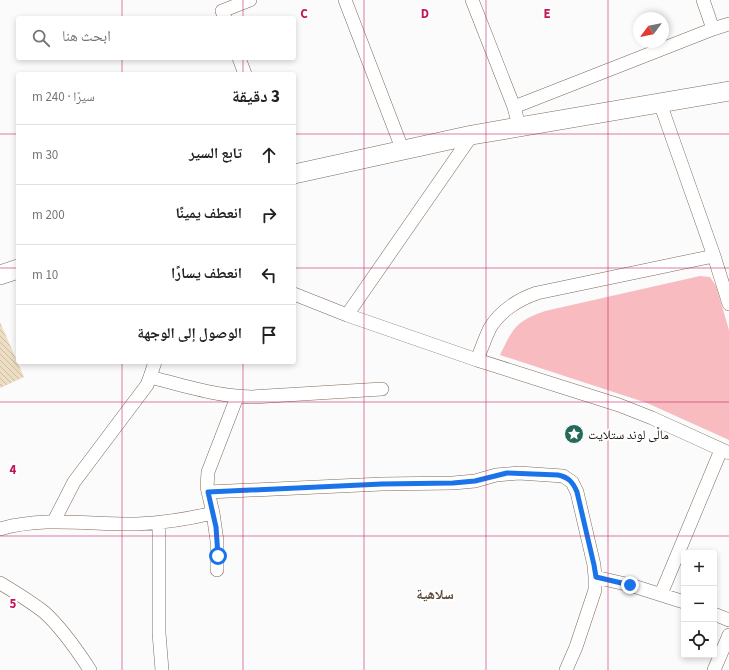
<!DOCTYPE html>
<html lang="ar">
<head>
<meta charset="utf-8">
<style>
  body { margin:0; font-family:"Source Sans 3","Noto Naskh Arabic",sans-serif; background:#f2f2f2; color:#202124; direction:rtl }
  .controls { position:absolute; right:12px; bottom:12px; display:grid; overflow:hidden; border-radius:4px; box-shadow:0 2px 6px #0003 }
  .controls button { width:36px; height:36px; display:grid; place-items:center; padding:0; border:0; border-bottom:1px solid #e0e0e0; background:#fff; color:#202124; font:20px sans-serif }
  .compass { position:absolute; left:633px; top:12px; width:36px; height:36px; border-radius:50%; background:#fff; box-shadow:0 2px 6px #0003; rotate:238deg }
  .stop { position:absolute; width:12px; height:12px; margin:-9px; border:3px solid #1a73e8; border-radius:50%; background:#fff }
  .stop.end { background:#1a73e8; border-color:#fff; box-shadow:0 1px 4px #0008 }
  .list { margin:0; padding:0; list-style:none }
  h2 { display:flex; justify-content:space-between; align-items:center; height:52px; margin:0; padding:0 16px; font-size:17px }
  h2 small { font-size:13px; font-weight:400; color:#757577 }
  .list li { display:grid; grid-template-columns:26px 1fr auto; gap:12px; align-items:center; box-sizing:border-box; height:60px; padding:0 16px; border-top:1px solid #e0e0e0 }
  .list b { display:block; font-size:15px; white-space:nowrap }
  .list em { font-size:13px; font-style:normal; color:#757577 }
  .icon { flex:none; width:22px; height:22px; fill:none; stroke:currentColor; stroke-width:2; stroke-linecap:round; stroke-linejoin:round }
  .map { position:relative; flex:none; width:729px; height:670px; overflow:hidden; direction:ltr }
  .search { position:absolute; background:#fff; box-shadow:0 2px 6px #0003; left:16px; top:16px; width:280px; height:44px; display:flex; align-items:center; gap:10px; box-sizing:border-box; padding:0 14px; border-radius:4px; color:#757577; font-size:15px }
  .panel { position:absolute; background:#fff; box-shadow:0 2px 6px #0003; left:16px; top:72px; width:280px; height:292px; border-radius:4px; direction:rtl }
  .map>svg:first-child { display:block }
</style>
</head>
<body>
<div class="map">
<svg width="729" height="670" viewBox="0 0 729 670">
  <defs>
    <pattern id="building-back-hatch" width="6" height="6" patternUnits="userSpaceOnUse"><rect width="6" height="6" fill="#eddec3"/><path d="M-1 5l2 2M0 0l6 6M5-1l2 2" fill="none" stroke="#cbbea6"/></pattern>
  </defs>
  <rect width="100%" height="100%" fill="#fbfbfb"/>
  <!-- green -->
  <path fill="#f7bbc0" d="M 700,276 L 710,277 L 716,286 L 729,330 L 729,440 L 647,403 L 500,355 C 513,328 516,321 545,311 Z"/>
  <!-- building -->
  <path fill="url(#building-back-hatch)" d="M 0,322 L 24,377 L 0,388 Z"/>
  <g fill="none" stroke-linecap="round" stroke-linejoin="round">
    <!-- street casing -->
    <g stroke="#816a58" stroke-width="14">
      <path id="street" d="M 345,0 L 403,151
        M 472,0 L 514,107 L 519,126
        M 703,0 L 713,29
        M 225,18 L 222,11 L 250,0
        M 239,58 L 245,74
        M 660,103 L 714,256 L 729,304
        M 514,107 L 713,29 L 729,24
        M 294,294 L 347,315 L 477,360 L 619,405 L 652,418 L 729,453
        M 347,315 L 472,135
        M 477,360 C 481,350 485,338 490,328 C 500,311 519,299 537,293 L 714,256
        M 150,377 C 185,386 216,396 252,397 L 382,389
        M 208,492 L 382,484 L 453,483 L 475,481 L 496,475 L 519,473 L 563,476 L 572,482 L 577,492 L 594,565 L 595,577 L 595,590 L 576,647 L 566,670
        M 54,521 L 74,482 L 147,385 L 150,377 L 155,362
        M 159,523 L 159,633 L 162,670
        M 0,529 C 45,516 91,525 137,524 C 163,523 188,519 213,513
        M 217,570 L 217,541 L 213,513 L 207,487 L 208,472 L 237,397
        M 595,577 L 630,585 L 684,602
        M 0,583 C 15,592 30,601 44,612 C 62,628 77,650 90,670
        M 661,594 L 721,450
        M 714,614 L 729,620
        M 714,670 L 729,635"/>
    </g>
    <!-- secondary casing -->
    <g stroke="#816a58" stroke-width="20">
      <path id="secondary" d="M 294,174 L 472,135 L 729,91
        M 0,275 L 18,269"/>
    </g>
    <!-- street -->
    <use href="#street" stroke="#fff" stroke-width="13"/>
    <!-- secondary -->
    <use href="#secondary" stroke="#fff" stroke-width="19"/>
  </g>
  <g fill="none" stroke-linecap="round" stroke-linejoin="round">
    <!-- route -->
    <path stroke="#1a73e8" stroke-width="5" d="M 218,556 L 216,527 L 208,492 L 382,484 L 453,483 L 475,481 L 507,473 L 558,475 C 568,477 573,482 577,492 L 594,565 L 596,577 L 630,585"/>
  </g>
  <!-- grid -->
  <path fill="none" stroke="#c2185b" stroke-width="1" stroke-opacity="0.55" d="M 122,0 L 122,18M 243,0 L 243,18M 364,0 L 364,670M 486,0 L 486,670M 608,0 L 608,670M 122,58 L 122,74M 243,58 L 243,74M 0,134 L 18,134M 294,134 L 729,134M 0,268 L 18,268M 294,268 L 729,268M 122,362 L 122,670M 243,362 L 243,670M 0,402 L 729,402M 0,536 L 729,536"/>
  <!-- icons -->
  <defs>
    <g id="sight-disc" transform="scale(1)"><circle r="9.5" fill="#26695a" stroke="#fff"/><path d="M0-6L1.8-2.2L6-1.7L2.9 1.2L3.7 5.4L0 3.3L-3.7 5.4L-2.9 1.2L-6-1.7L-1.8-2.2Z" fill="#fff"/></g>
  </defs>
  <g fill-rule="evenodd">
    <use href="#sight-disc" x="574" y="434"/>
  </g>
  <g text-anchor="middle" stroke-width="4" stroke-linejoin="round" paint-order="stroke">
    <!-- poi labels -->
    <g font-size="13" fill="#211811" stroke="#fff" text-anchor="start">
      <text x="588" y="439">ماڵی لوند ستلایت</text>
    </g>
    <!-- neighbourhood labels -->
    <g font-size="14" font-weight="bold" fill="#5b4635" stroke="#fff">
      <text x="435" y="599">سلاهية</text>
    </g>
  </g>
  <g font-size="13" text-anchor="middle" font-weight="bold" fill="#c2185b" stroke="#fff" stroke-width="4" stroke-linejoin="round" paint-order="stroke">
    <text x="304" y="18">C</text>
    <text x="425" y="18">D</text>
    <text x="547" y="18">E</text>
    <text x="13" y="474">4</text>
    <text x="13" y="608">5</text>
  </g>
</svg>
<div class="controls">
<button>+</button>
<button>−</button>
<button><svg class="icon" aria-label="locate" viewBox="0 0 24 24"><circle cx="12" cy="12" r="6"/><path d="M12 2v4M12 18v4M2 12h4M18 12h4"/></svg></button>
</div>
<svg class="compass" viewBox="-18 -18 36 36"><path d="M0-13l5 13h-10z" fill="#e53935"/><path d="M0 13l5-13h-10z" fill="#757577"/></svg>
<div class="stop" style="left:218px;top:556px"></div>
<div class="stop end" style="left:630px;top:585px"></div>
<div class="search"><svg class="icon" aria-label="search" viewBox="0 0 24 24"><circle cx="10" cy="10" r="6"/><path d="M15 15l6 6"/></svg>ابحث هنا</div>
<section class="panel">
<h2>3 دقيقة<small>سيرًا · 240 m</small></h2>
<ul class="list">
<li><svg class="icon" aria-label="ahead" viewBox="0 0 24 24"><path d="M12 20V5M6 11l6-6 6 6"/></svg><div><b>تابع السير</b></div><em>30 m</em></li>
<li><svg class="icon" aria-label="right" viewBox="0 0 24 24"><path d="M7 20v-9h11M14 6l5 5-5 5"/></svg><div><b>انعطف يمينًا</b></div><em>200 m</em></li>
<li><svg class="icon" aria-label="left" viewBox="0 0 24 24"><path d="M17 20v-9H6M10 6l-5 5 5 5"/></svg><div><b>انعطف يسارًا</b></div><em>10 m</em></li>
<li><svg class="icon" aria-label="arrive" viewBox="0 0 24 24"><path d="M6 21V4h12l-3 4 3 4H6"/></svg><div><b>الوصول إلى الوجهة</b></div></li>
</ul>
</section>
</div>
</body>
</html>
